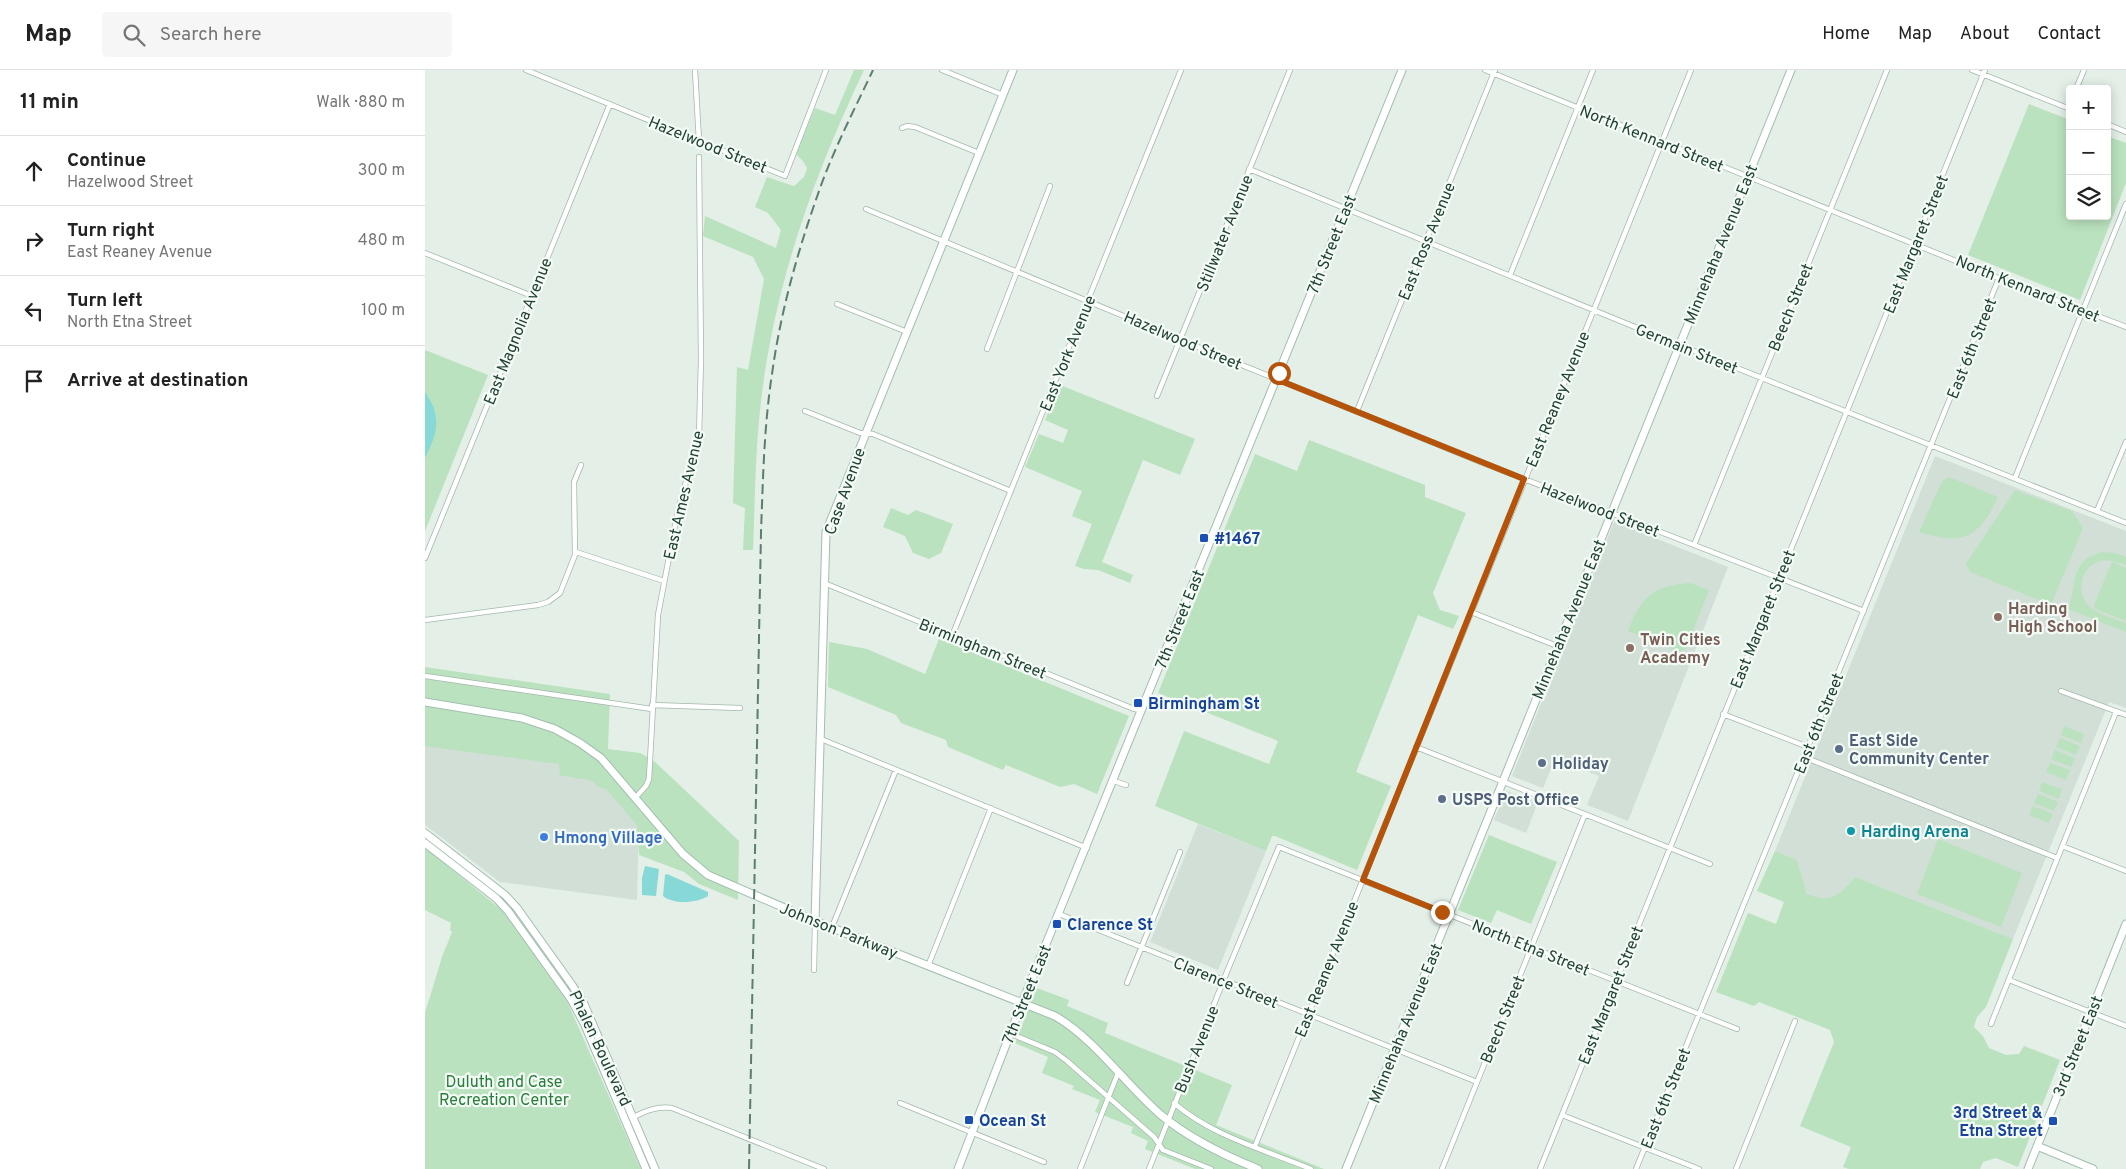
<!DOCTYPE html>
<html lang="en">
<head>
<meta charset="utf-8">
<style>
  body { margin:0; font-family:Overpass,sans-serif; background:#f6f6f6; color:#222 }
  .controls { position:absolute; right:15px; top:15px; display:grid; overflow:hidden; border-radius:5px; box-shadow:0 2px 12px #0003 }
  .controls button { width:45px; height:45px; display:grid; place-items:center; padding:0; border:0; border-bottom:1px solid #e0e0e0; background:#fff; color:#222; font:25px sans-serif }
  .stop { position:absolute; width:15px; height:15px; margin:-11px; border:4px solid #b45309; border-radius:50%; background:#fff }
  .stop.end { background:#b45309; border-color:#fff; box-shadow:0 1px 5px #0008 }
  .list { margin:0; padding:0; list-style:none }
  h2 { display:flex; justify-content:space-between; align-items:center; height:65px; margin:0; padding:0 20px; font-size:21px }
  h2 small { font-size:16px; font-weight:400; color:#767676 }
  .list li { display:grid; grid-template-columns:32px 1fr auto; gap:15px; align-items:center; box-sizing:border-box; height:70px; padding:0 20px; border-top:1px solid #e0e0e0 }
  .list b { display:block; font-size:19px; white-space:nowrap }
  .list p { margin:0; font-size:16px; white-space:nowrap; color:#767676 }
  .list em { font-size:16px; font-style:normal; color:#767676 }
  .icon { flex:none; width:28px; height:28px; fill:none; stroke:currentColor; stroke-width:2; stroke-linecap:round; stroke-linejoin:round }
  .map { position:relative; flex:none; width:1701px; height:1099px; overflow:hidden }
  header { display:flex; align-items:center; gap:30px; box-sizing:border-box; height:70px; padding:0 25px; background:#fff; border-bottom:1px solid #e0e0e0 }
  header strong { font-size:24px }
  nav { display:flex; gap:28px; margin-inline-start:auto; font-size:18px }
  .search { width:350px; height:45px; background:#f6f6f6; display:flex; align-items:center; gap:12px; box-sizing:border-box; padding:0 18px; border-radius:5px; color:#767676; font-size:19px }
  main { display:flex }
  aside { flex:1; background:#fff }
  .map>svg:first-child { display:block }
</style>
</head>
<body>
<header>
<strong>Map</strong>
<div class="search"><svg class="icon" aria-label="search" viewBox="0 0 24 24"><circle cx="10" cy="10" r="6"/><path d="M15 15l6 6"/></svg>Search here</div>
<nav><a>Home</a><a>Map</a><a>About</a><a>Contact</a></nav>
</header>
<main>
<aside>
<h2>11 min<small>Walk · 880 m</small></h2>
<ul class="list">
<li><svg class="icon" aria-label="ahead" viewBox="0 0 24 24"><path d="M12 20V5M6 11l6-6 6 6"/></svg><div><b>Continue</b><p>Hazelwood Street</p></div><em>300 m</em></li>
<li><svg class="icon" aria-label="right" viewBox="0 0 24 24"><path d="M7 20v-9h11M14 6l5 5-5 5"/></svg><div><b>Turn right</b><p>East Reaney Avenue</p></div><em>480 m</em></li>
<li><svg class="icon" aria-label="left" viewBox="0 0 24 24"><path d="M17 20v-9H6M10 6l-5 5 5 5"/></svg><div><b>Turn left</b><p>North Etna Street</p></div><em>100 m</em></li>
<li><svg class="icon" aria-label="arrive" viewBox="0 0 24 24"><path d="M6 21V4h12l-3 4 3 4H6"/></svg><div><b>Arrive at destination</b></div></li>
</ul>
</aside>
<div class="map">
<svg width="1701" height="1099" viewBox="0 0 1701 1099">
  <rect width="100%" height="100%" fill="#e3efe7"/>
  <!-- built -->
  <path fill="#d1dfd6" d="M 1510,386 L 1701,461 L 1701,638 L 1684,632 L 1588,869 L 1430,807 L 1412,826 L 1396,830 L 1382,824 L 1372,790 L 1350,781 Z
    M 1189,452 L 1303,497 L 1203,751 L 1162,735 L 1174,706 L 1130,689 L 1118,718 L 1087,706 Z
    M 0,639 L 116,661 L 214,744 L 212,830 L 75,812 L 0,755 Z
    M 1081,721 L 1113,732 L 1101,763 L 1069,750 Z
    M 773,754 L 841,781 L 793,900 L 725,872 Z"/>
  <!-- green -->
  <path fill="#bae2be" d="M 429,0 L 439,0 C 387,110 348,218 335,340 C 330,386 330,433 328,480 L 318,480 L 320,438 L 308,433 L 312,297 L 323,300 L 339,209 L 328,187 L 278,166 L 280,146 L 351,178 L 356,160 L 343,143 L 330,137 L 342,107 L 369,116 L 379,107 L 382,98 L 378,91 L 371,84 L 390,38 L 410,45 Z
    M 1604,34 L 1645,50 L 1645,146 L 1682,146 L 1682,66 L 1701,73 L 1701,113 L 1655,230 L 1543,185 Z
    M 0,280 L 63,305 L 0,461 Z
    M 635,315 L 770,369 L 755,405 L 718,390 L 677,492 L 708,505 L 705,513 L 673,500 L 659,499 L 650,496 L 667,454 L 647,446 L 657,421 L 600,397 L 614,364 L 638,373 L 643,360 L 620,350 Z
    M 884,370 L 1000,415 L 1000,427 L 1041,443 L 1008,523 L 1015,540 L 1034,546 L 1028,559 L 993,545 L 931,702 L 966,716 L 932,800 L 850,766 L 847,766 L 841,781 L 730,736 L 759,661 L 844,694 L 853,671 L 733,623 L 830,384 L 872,401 Z
    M 1524,407 L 1573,427 C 1554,468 1538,476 1494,462 L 1517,411 Z
    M 1590,420 L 1647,441 L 1658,458 L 1626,535 L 1545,502 L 1541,494 Z
    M 466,438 L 483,445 L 491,440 L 528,454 L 516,483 L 504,489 L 488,483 L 480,466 L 458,457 Z
    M 1678,482 L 1690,483 L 1701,487 L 1701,495 C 1692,492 1684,489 1675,491 C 1654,497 1650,525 1666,538 C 1675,545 1690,549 1701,553 L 1701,562 L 1643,539 C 1653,514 1643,490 1678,482 Z
    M 1688,492 L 1701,498 L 1701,551 L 1670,539 L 1669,535 L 1686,494 Z
    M 1265,513 L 1284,520 L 1261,579 L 1254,582 L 1203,561 C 1216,527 1227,516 1265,513 Z
    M 514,569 L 704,646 L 672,724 L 649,714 L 635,717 L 581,695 L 578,700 L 523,677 L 521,670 L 476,653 L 471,645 L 403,617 L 404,572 L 442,579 L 500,604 Z
    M 0,597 L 185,624 L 183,679 L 215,683 L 229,691 L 314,771 L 313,830 L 274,814 L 259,802 L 214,785 L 212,755 L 181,719 L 172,716 L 168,711 L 135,705 L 134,694 L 0,676 Z
    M 1639,656 L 1659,664 L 1656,673 L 1636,665 Z
    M 1635,668 L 1655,676 L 1651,685 L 1631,677 Z
    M 1630,680 L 1650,688 L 1646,697 L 1626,689 Z
    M 1625,693 L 1645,700 L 1641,710 L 1621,702 Z
    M 1617,712 L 1637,719 L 1634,729 L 1614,721 Z
    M 1613,724 L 1633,732 L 1629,741 L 1609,733 Z
    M 1608,736 L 1628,744 L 1624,753 L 1604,745 Z
    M 1064,765 L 1132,792 L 1106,854 L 1072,840 L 1066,853 L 1033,840 Z
    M 1513,769 L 1597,803 L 1576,857 L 1492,824 Z
    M 0,778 L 78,841 L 141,929 L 216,1099 L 0,1099 L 0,943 L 17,887 L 27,862 L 25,860 L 26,853 L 0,840 Z
    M 1350,781 L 1372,790 L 1382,824 C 1407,834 1414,825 1430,807 L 1588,869 L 1561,937 L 1552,947 L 1549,957 L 1558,966 L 1564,978 L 1581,985 L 1594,984 L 1599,976 L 1635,990 L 1593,1097 L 1571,1088 L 1558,1092 L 1555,1099 L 1424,1099 L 1418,1097 L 1426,1077 L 1375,1056 L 1409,972 L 1405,960 L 1339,934 L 1334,932 L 1329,936 L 1291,922 L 1323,843 L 1351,854 L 1359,832 L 1332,821 Z
    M 612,918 L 644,930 L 642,936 L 683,953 L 680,963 L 807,1015 L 791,1055 L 899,1099 L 770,1099 L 720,1079 L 723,1071 L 706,1063 L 708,1057 L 670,1042 L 675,1030 L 647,1019 L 649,1016 L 617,1003 L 623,987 L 590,973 Z"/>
  <!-- water -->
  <path fill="#86d9d7" d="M 0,322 C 17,346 13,363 0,388 Z
    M 220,796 L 234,799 L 231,826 L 217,825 L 217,808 Z
    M 242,804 L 283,822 L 283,826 C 272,833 249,835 238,826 L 240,805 Z"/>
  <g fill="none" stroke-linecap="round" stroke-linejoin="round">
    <!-- street casing -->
    <g stroke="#a5b8ad" stroke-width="6">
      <path id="street" d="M 101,0 L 360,106 L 401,0
        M 270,0 L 274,71
        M 517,0 L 578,25
        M 1060,0 L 1568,206 L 1701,257
        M 1547,0 L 1645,39
        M 1651,19 L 1659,0
        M 1682,54 L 1701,62
        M 477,58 L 482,56 L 490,57 L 554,83
        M 824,99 L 1254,275 L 1701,453
        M 441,139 L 802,289 L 1058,393 L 1439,541
        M 0,183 L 107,226
        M 1085,205 L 1168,0
        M 412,234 L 482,262
        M 562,279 L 625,116
        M 732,326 L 865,0
        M 380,341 L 435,363 L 448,364 L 586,421
        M 932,341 L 1070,0
        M 1590,408 L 1701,134
        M 1672,441 L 1701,372
        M 1269,475 L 1462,0
        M 151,482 L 239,511
        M 0,488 L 185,34
        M 399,513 L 709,639 L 717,640
        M 1046,542 L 1132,576
        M 0,550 L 113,535 L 123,532 L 135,523 L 150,485 L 149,412 L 156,395
        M 527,566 L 756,0
        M 0,606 L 227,639
        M 1636,621 L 1701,645
        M 227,635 L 315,638
        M 1298,644 L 1383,677
        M 396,669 L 662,778
        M 991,677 L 1285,794
        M 1379,687 L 1632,788
        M 689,711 L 701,715
        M 211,727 L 221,716 L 224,709 L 233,545 L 253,440 L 274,366 L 276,289 L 274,87
        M 1637,776 L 1701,801
        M 634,844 L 1052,1012
        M 407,857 L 471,700
        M 503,896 L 566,738
        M 389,900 L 390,851
        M 1584,910 L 1701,956
        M 702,913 L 755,782
        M 1566,954 L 1691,642
        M 586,964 L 630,982 L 642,991 L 729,1067 L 738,1080 L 786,1099
        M 475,1033 L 619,1092
        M 749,1033 C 787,1066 840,1080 886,1099
        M 1137,1045 L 1274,1099
        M 207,1048 C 220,1041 232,1036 247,1038 L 399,1099
        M 830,1076 L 1266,0
        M 655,1099 L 693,1003
        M 724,1099 L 801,904 L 854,777 L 1312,959
        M 1017,1099 L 1160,744
        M 1115,1099 L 1560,0
        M 1211,1099 L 1574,208
        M 1311,1099 L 1370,951"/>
    </g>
    <!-- secondary casing -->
    <g stroke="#a3beb0" stroke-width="9">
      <path id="secondary" d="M 0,632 L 97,648 L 130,659 L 155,673 L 176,688 L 258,784 L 283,805 L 390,851 L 630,946 C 670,969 701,1015 736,1045 C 765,1069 798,1085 833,1099
        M 0,763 L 80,825 L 92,838 L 147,915 L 159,934 L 230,1099
        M 0,773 L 71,828 L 83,841 L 146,929 L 159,953 L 221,1099
        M 390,851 L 401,462 L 588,0
        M 1612,1076 L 1668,1099
        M 533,1099 L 597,933 L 977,0
        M 921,1099 L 1366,0
        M 1603,1099 L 1701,854"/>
    </g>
    <!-- street -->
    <use href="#street" stroke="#fff" stroke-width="4.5"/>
    <!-- secondary -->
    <use href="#secondary" stroke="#fff" stroke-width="7"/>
    <!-- rail -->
    <path stroke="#5b7e6e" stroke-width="2" stroke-dasharray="10 5" stroke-linecap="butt" d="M 324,1099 L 336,462 C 338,409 339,356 347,304 C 356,238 375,173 398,110 C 412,73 431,36 448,0"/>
  </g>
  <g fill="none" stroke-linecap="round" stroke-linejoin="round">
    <!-- route -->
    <path stroke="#b45309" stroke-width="6" d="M 854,303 L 851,309 L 1099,409 L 938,810 L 1017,842"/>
  </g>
  <!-- markers -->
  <g fill="#1a4fb4" stroke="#f4faf6" stroke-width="2">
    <rect x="774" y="463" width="10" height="10" rx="2.5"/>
    <rect x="708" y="628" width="10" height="10" rx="2.5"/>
    <rect x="627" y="849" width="10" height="10" rx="2.5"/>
    <rect x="539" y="1045" width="10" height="10" rx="2.5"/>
    <rect x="1623" y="1046" width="10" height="10" rx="2.5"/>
  </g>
  <g fill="#8d6e63" stroke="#f4faf6" stroke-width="2">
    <circle cx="1573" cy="547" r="5"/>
    <circle cx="1205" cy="578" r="5"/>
  </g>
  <g fill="#5c6f8a" stroke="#f4faf6" stroke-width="2">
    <circle cx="1414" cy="679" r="5"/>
    <circle cx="1117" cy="693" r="5"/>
    <circle cx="1017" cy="729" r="5"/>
  </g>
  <circle fill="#0f9aa8" stroke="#f4faf6" stroke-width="2" cx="1426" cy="761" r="5"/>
  <circle fill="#3f7fe0" stroke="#f4faf6" stroke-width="2" cx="119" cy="767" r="5"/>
  <g text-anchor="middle" stroke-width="4.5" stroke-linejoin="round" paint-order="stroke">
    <!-- street labels -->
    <g font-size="16" fill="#204233" stroke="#f4faf6">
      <text transform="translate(1227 68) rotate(22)" y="6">North Kennard Street</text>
      <text transform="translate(283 74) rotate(22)" y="6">Hazelwood Street</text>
      <text transform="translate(799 163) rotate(-68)" y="6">Stillwater Avenue</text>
      <text transform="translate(1001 171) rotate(-68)" y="6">East Ross Avenue</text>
      <text transform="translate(906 174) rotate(-68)" y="6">7th Street East</text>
      <text transform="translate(1295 174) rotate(-68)" y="6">Minnehaha Avenue East</text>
      <text transform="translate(1490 174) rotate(-68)" y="6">East Margaret Street</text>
      <text transform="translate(1603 218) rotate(22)" y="6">North Kennard Street</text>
      <text transform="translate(1365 237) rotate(-68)" y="6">Beech Street</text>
      <text transform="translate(92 261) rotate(-68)" y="6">East Magnolia Avenue</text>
      <text transform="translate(758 270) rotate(23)" y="6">Hazelwood Street</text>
      <text transform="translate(1262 278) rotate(22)" y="6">Germain Street</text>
      <text transform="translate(1546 278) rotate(-68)" y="6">East 6th Street</text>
      <text transform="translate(642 283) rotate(-68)" y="6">East York Avenue</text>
      <text transform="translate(1132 329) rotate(-68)" y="6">East Reaney Avenue</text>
      <text transform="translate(419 421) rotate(-70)" y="6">Case Avenue</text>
      <text transform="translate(258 425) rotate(-77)" y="6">East Ames Avenue</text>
      <text transform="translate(1175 439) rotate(21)" y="6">Hazelwood Street</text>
      <text transform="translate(754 549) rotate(-68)" y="6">7th Street East</text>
      <text transform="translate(1143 549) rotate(-68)" y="6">Minnehaha Avenue East</text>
      <text transform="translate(1337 549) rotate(-68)" y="6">East Margaret Street</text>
      <text transform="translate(558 578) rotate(22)" y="6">Birmingham Street</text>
      <text transform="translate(1393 653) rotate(-68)" y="6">East 6th Street</text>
      <text transform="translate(414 860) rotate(22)" y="6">Johnson Parkway</text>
      <text transform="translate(1106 877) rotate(22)" y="6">North Etna Street</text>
      <text transform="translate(901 899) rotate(-68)" y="6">East Reaney Avenue</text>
      <text transform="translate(801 912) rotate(22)" y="6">Clarence Street</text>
      <text transform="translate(601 924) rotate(-68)" y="6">7th Street East</text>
      <text transform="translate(1185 925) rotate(-68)" y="6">East Margaret Street</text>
      <text transform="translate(1077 949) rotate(-68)" y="6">Beech Street</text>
      <text transform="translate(980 953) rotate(-68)" y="6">Minnehaha Avenue East</text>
      <text transform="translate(1652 976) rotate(-68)" y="6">3rd Street East</text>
      <text transform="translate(176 978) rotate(65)" y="6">Phalen Boulevard</text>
      <text transform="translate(771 979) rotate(-68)" y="6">Bush Avenue</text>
      <text transform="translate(1240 1028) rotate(-68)" y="6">East 6th Street</text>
    </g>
    <!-- transit labels -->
    <g font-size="16" font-weight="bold" fill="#164399" stroke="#f4faf6" text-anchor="start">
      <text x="789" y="474">#1467</text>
      <text x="723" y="639">Birmingham St</text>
      <text x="642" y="860">Clarence St</text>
      <text x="1618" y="1048" text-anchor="end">3rd Street &amp;<tspan x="1618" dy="18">Etna Street</tspan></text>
      <text x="554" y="1056">Ocean St</text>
    </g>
    <!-- education labels -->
    <g font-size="16" font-weight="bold" fill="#785e54" stroke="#f4faf6" text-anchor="start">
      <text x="1583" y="544">Harding<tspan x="1583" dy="18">High School</tspan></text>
      <text x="1215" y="575">Twin Cities<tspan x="1215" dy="18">Academy</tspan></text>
    </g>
    <!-- service labels -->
    <g font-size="16" font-weight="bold" fill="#4e5e75" stroke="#f4faf6" text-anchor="start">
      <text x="1424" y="676">East Side<tspan x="1424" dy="18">Community Center</tspan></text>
      <text x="1127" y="699">Holiday</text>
      <text x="1027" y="735">USPS Post Office</text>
    </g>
    <!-- culture labels -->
    <g font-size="16" font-weight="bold" fill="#0d838f" stroke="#f4faf6" text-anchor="start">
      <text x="1436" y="767">Harding Arena</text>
    </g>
    <!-- shop labels -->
    <g font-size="16" font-weight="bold" fill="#366cbe" stroke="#f4faf6" text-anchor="start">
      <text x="129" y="773">Hmong Village</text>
    </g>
    <!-- park labels -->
    <g font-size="16" fill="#267e38" stroke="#f4faf6">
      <text x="79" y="1017">Duluth and Case<tspan x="79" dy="18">Recreation Center</tspan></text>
    </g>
  </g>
</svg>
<div class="controls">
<button>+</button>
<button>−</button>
<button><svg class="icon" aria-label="layers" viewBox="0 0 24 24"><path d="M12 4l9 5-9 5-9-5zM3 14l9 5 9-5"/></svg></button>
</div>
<div class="stop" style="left:854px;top:303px"></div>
<div class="stop end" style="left:1017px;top:842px"></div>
</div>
</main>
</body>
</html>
